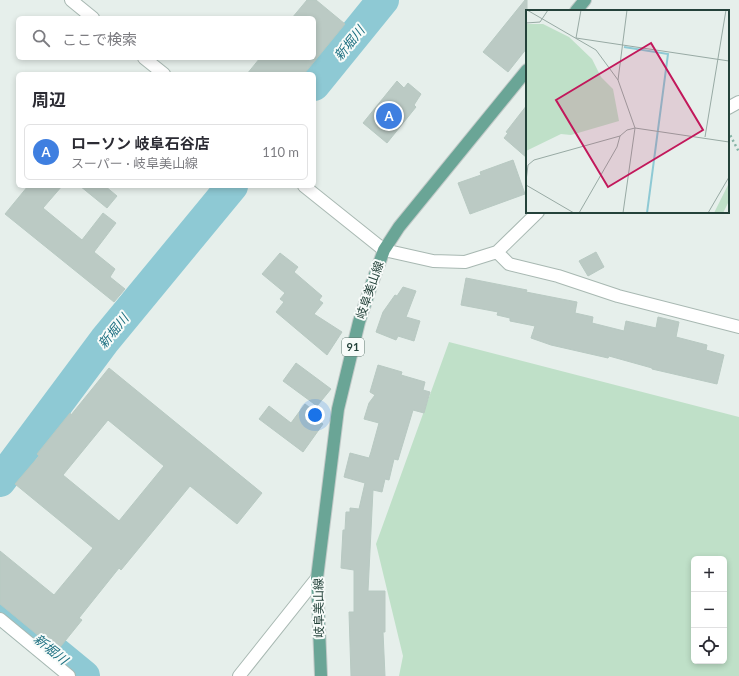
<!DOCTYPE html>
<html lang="ja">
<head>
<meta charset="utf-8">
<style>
  body { margin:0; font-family:Lato,"Noto Sans JP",sans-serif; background:#f7f7f7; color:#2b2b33 }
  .controls { position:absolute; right:12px; bottom:12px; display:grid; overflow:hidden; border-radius:6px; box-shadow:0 2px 6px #0003 }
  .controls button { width:36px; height:36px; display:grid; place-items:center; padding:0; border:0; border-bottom:1px solid #e1e1e2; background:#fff; color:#2b2b33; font:20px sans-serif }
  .you { position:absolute; left:315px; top:415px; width:14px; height:14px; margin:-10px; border:3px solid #fff; border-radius:50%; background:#1a73e8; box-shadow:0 0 0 6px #1a73e833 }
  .badge { display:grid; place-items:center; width:26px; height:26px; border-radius:50%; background:#db2777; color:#fff; font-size:13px; font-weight:700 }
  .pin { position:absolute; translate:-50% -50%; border:2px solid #fff; box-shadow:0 1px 4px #0006 }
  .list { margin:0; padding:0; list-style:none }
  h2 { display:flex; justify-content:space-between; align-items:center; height:52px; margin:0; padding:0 16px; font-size:17px }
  h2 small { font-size:13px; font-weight:400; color:#7c7c81 }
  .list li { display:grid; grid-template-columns:26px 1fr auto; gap:12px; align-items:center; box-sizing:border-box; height:56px; margin:0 8px 8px; padding:0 8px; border:1px solid #e1e1e2; border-radius:6px }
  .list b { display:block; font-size:15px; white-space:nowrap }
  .list p { margin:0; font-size:13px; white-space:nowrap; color:#7c7c81 }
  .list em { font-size:13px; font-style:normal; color:#7c7c81 }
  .icon { flex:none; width:22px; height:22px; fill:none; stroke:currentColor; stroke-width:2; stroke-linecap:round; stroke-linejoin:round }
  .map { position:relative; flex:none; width:739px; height:676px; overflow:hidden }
  .search { position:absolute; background:#fff; box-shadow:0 2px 6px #0003; left:16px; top:16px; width:300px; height:44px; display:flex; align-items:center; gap:10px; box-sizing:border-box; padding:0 14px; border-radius:6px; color:#7c7c81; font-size:15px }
  .panel { position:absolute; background:#fff; box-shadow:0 2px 6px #0003; left:16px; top:72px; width:300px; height:116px; border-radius:6px }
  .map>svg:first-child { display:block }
</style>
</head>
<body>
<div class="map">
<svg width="739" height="676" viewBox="0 0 739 676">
  <rect width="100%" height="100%" fill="#e6efeb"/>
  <!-- green -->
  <path fill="#bfe0c8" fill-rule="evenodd" d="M 449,342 L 739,417 L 739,676 L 399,676 L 403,656 L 376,544 ZM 694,559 L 724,559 L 724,661 L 694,661 Z"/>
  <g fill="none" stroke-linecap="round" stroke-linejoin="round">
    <!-- river -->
    <path stroke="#8ec9d4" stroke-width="32" d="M 314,85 L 383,0
      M 0,481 L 105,340 L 232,186
      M 0,607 L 84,676"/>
  </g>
  <!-- building -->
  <path fill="#bbcac4" stroke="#b8c9c2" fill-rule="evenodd" d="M 307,0 L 316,0 L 345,24 L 304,74 L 247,74 L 260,58 L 314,58 L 314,18 L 292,18 Z
    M 525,0 L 527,0 L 527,48 L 508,72 L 483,52 Z
    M 397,81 L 404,88 L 408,83 L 421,94 L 414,105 L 416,107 L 387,143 L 363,123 Z
    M 527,105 L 527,158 L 504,138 L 508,133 L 506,132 Z
    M 513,160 L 525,194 L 470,214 L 458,183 L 481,175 L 480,172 Z
    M 28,186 L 62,186 L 43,208 L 82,240 L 103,213 L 116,223 L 94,252 L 115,269 L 110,277 L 125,289 L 114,302 L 5,214 Z
    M 80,186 L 105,186 L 117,196 L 107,208 Z
    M 596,252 L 604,267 L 588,276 L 579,261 Z
    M 280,253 L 298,267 L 294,272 L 322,296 L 319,300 L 323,303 L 314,314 L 342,332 L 327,355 L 276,312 L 284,302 L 280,299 L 285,293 L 262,274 Z
    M 466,278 L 527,290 L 526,292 L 577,302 L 575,313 L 593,317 L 592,323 L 624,331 L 626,321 L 656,328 L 658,317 L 679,322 L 676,337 L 707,345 L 706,350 L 724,355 L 717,384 L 652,369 L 652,368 L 609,356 L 608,358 L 551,345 L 531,338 L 535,326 L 510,321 L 510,318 L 497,315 L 498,312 L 461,305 Z
    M 403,287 L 416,291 L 406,317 L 420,321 L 414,341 L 398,336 L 396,340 L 376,332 L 383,312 L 395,295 L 397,296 Z
    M 296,363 L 331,389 L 317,406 L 283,381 Z
    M 378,365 L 402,372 L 401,375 L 425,382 L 423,390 L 430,392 L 424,413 L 413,410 L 398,460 L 394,459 L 389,480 L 385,479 L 382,492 L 373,490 L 368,591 L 385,591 L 385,632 L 383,632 L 385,676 L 351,676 L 349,612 L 354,612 L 354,570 L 341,568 L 343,530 L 345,530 L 346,512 L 350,512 L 350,508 L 359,509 L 365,483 L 344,477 L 350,453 L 369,458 L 371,452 L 379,423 L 364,419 L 369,403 L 375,395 L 370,392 Z
    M 109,368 L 262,493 L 237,524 L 190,486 L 121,570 L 119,568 L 79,618 L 82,620 L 57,651 L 0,604 L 0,551 L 54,595 L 93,548 L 15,484 L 39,456 L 37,454 L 70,413 L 71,415 ZM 108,420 L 164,466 L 119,521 L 63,475 Z
    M 305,404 L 322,417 L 319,421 L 323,424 L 303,452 L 259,419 L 269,406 L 291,423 Z"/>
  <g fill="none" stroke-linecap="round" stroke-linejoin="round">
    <!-- minor casing -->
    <g stroke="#a8b8b2" stroke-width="14">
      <path id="minor" d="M 728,108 L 739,102
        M 384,250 L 433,261 L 465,262 L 497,252 L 538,212
        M 497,252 L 509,264 L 558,276 L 618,296 L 739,327
        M 0,619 L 69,676
        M 239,676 L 317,578"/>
    </g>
    <!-- tertiary casing -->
    <g stroke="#a8b8b2" stroke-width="14">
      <path id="tertiary" d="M 71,0 L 93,18
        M 144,58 L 164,74
        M 304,186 L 384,250"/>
    </g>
    <!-- primary casing -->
    <g stroke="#c2cac8" stroke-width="14">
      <path id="primary" d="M 576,11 L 585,0
        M 321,676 L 317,578 L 338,409 L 359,322 L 372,283 L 384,250 L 399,227 L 527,70"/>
    </g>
    <!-- path -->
    <path stroke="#86b3a5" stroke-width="2.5" stroke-dasharray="2 3" stroke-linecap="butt" d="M 728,131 L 739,152"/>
    <!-- minor -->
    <use href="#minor" stroke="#fff" stroke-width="12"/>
    <!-- tertiary -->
    <use href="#tertiary" stroke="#fff" stroke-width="12"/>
    <!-- primary -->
    <use href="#primary" stroke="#6aa596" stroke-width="12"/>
  </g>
  <g text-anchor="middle" stroke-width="4" stroke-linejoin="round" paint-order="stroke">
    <!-- shield labels -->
    <rect fill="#f7fbf9" stroke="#637a73" stroke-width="1" x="342" y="338" width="22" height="18" rx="3"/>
    <g font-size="11" font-weight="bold" fill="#24423a">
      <text x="353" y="351">91</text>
    </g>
    <!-- street labels -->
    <g font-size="12" fill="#24423a" stroke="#f7fbf9">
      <text transform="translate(370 290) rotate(-71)" y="4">岐阜美山線</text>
      <text transform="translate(319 608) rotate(-91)" y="4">岐阜美山線</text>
    </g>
    <!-- water labels -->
    <g font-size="13" font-style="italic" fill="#1c6f80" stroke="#f7fbf9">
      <text transform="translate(349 43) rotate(-51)" y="5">新堀川</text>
      <text transform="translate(113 331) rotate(-51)" y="5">新堀川</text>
      <text transform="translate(51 649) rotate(39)" y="5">新堀川</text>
    </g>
  </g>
  <!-- overview -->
  <g transform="translate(526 10)">
    <rect width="203" height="203" fill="#e6efeb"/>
    <path d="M 0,14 L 17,14 L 43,27 L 66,49 L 75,67 L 87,79 L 93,111 L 45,125 L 35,124 L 0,141 ZM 203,173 L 203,191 L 197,203 L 188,203 Z" fill="#bfe0c8"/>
    <path fill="none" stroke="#8ec9d4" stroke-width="2" d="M 98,37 L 142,44 L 121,203"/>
    <path fill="none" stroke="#98aaa4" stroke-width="1" d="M 1,0 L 70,40 L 92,70 L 109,118 L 97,203M 55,0 L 50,28 L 203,51M 0,13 L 14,12 L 22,0M 92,70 L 101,0M 179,127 L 200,0M 0,171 L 2,155 L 8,150 L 94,126M 0,175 L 48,203M 53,203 L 91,137 L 94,126 L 101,120 L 109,118 L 203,132M 182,203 L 203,167"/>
    <path fill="#c2185b" fill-opacity="0.15" stroke="#c2185b" stroke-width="2" d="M 125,33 L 177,120 L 82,177 L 30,90 Z"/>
    <rect width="203" height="203" fill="none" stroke="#24423a" stroke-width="2"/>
  </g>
</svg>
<div class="controls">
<button>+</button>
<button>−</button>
<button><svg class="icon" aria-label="locate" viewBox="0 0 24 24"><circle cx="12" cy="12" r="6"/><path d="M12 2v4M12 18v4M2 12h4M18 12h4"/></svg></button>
</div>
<div class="you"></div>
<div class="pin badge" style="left:389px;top:116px;background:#3f7fe0">A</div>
<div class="search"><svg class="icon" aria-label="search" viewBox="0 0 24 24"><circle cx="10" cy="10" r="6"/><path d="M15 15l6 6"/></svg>ここで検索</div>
<section class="panel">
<h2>周辺<small></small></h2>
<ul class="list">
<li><span class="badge" style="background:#3f7fe0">A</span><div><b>ローソン 岐阜石谷店</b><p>スーパー · 岐阜美山線</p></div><em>110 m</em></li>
</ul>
</section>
</div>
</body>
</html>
